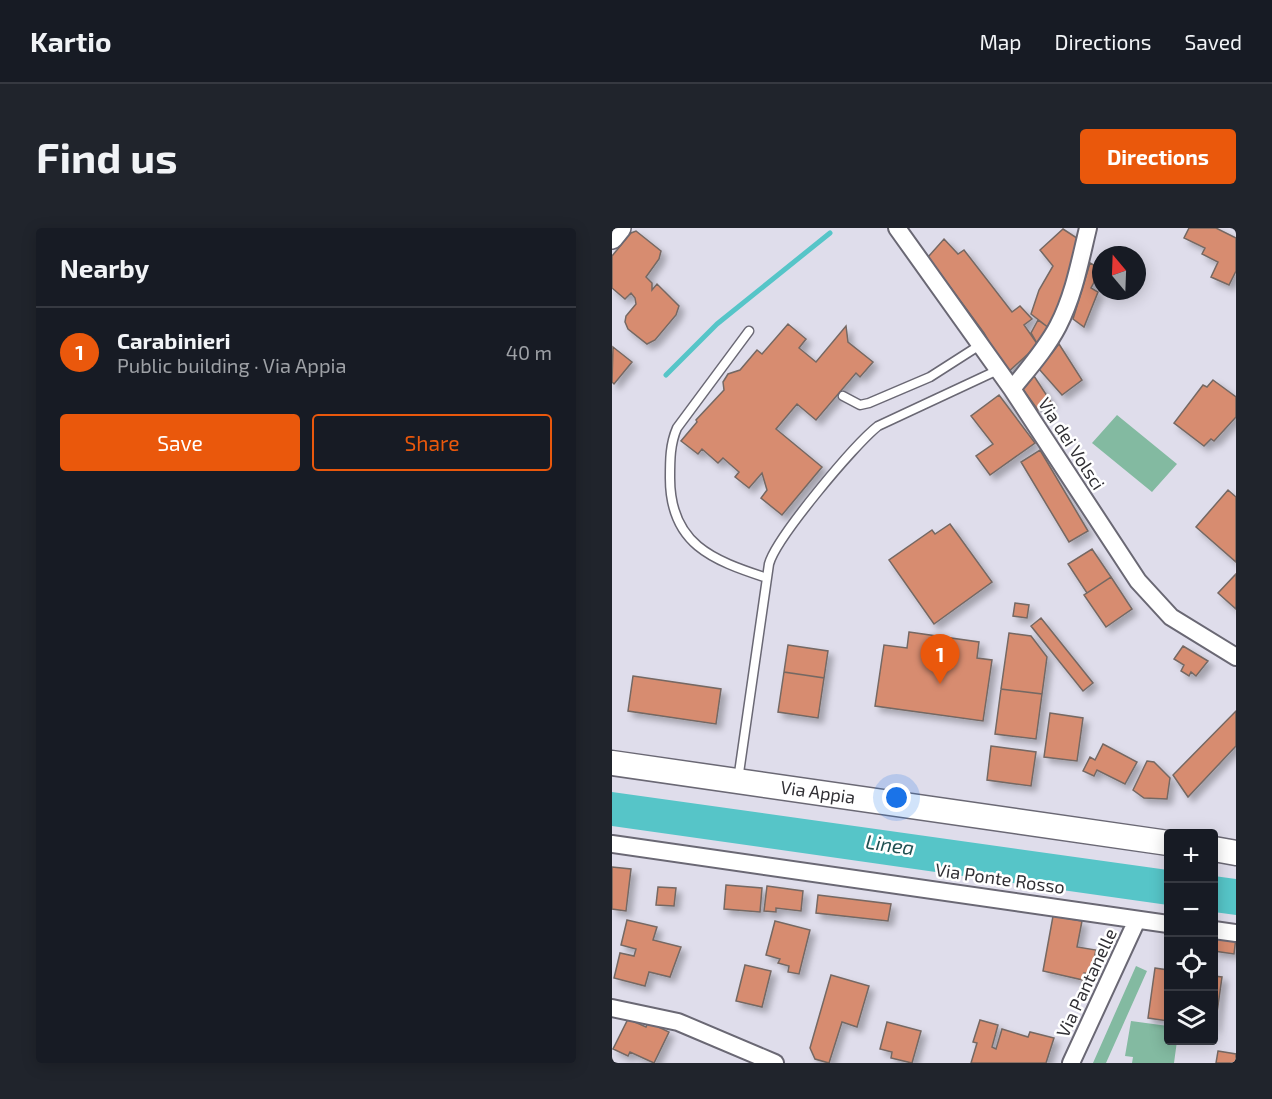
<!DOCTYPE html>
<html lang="en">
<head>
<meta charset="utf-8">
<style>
  body { margin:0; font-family:"Exo 2",sans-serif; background:#20242c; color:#f1f3f6 }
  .controls { position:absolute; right:18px; bottom:18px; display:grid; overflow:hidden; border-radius:6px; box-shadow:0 3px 15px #0003 }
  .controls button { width:54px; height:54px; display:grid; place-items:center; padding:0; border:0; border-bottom:2px solid #363941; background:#171b24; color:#f1f3f6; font:30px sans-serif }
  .compass { position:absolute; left:480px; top:18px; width:54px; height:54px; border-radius:50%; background:#171b24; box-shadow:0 3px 15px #0003; rotate:341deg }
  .you { position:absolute; left:285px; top:570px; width:21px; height:21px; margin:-15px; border:4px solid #fff; border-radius:50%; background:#1a73e8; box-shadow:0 0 0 9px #1a73e833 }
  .badge { display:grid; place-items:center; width:39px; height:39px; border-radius:50%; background:#ea580c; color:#fff; font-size:20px; font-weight:700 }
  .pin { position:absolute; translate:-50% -50px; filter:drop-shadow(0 2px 3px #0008) }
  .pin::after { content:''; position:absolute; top:32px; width:21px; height:18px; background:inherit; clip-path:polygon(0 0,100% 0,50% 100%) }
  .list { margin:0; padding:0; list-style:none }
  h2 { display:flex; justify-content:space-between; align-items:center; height:78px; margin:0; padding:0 24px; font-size:26px }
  h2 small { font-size:20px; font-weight:400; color:#9ea1a6 }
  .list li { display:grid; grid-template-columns:39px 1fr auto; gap:18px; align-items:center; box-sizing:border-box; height:90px; padding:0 24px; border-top:2px solid #363941 }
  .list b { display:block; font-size:22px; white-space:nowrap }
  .list p { margin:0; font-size:20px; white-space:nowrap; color:#9ea1a6 }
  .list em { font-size:20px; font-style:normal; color:#9ea1a6 }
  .actions { display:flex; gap:12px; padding:18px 24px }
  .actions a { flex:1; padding:14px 0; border:2px solid #ea580c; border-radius:6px; text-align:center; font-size:21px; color:#ea580c }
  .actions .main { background:#ea580c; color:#fff }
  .icon { flex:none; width:33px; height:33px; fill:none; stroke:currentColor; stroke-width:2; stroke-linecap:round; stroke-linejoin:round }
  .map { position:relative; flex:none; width:624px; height:835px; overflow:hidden; border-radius:6px }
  header { display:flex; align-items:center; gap:36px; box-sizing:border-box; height:84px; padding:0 30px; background:#171b24; border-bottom:2px solid #363941 }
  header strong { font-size:28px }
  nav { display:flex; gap:33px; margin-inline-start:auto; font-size:21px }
  .intro { display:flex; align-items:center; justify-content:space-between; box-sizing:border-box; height:144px; padding:0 36px }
  h1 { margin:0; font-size:42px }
  .button { padding:15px 27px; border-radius:6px; background:#ea580c; color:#fff; font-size:21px; font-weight:700 }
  main { display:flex; gap:36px; padding:0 36px }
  aside { flex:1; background:#171b24; border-radius:6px; box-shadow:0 3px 15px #0003 }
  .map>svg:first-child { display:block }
</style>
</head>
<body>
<header>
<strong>Kartio</strong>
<nav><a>Map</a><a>Directions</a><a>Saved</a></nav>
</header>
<div class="intro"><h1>Find us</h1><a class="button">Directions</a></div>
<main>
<aside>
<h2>Nearby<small></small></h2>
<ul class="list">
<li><span class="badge">1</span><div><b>Carabinieri</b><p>Public building · Via Appia</p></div><em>40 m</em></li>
</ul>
<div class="actions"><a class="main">Save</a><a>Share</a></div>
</aside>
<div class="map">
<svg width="624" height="835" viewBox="0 0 624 835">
  <defs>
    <filter id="shadow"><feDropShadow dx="5" dy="5" stdDeviation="3" flood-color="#0004"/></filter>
  </defs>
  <rect width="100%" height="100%" fill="#dfddeb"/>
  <!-- green -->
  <path fill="#83baa1" d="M 505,187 L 565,236 L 540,264 L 480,215 Z
    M 524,738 L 535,743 L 494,835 L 481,835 Z
    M 519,793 L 556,798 L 556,812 L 565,813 L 562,835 L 520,835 L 521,829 L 513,828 Z"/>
  <!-- water -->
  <path fill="#56c5c8" d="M 0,564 L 556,642 L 556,677 L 0,598 Z
    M 602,648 L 624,651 L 624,687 L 602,684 Z"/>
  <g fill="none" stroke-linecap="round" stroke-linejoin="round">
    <!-- stream -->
    <path stroke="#56c5c8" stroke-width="5" d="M 54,147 L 105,96 L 218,5"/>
  </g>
  <!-- building -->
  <path fill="#d78c6f" stroke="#756863" stroke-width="1.5" filter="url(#shadow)" d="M 577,0 L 604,0 L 624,10 L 624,43 L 617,57 L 599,49 L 606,34 L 590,26 L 593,20 L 572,10 Z
    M 451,1 L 468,12 L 447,81 L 437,100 L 419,86 L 427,62 L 441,38 L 428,22 Z
    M 24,3 L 49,23 L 47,31 L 34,49 L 40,55 L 40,62 L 45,56 L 67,78 L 64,87 L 43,112 L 35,116 L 16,101 L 13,94 L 14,88 L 24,76 L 23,70 L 19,65 L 13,71 L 0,60 L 0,28 L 19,5 Z
    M 332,11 L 346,26 L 352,22 L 400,84 L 408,78 L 420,91 L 412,97 L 426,117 L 395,145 L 372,105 L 316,29 Z
    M 478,35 L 489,41 L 479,60 L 486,64 L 472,99 L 461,91 Z
    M 426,92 L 437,100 L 426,117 L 419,105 Z
    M 176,96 L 194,111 L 187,120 L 204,134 L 234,98 L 236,114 L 261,134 L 248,149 L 244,145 L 204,192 L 185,176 L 164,201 L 210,239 L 170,287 L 149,270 L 155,262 L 150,245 L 137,260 L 123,249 L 127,244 L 111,230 L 106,235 L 90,221 L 86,226 L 69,213 L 85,194 L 84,192 L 112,162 L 111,154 L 116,146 L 128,142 L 145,122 L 150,126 Z
    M 447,116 L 470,152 L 450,167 L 427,141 Z
    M 1,119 L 20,134 L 2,156 L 0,154 Z
    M 422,148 L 439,174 L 426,182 L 410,160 Z
    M 601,152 L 624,169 L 624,189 L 602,213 L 599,211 L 592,218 L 562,195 L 591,157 L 595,159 Z
    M 387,167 L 423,215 L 378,247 L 364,228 L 381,216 L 359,188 Z
    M 428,222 L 476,303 L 457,314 L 409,234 Z
    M 616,262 L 624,269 L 624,334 L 584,299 Z
    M 338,296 L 380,354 L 322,396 L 277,332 L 320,302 L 323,306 Z
    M 480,321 L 499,349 L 475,365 L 456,336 Z
    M 624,346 L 624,381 L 606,365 Z
    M 499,349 L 520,381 L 494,399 L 472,367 Z
    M 403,375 L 417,377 L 415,390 L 401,388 Z
    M 429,390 L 481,455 L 471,463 L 419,398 Z
    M 297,404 L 367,414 L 365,430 L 380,432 L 371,493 L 263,478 L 272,417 L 295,420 Z
    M 397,405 L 419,408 L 435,429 L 430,466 L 389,461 Z
    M 176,417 L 216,423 L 212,450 L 172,444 Z
    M 571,418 L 596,433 L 584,448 L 579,444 L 577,448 L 569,443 L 572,437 L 562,431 Z
    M 172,444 L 212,450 L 206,490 L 166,484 Z
    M 21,448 L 109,461 L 104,496 L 16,483 Z
    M 389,461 L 430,466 L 424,511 L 383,506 Z
    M 624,483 L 624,518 L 576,569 L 561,547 Z
    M 438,485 L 471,490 L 465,533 L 432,529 Z
    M 491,516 L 525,534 L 513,556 L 485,542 L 482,548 L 471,543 L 478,529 L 483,532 Z
    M 379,518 L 424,524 L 419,558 L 375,552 Z
    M 535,533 L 542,534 L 558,550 L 555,571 L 532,570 L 521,562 Z
    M 0,639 L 19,641 L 14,683 L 0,681 Z
    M 114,657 L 150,660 L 148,684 L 112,681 Z
    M 155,658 L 191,663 L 189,683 L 164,680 L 164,684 L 152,683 Z
    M 46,659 L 64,660 L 62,678 L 44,677 Z
    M 206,667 L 279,676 L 276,693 L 204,685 Z
    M 441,688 L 470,693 L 465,719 L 484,722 L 479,746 L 472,745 L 471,752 L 431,743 Z
    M 15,692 L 45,699 L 41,712 L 69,719 L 58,749 L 37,744 L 33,758 L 2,750 L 8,725 L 22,728 L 24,721 L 9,717 Z
    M 163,693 L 198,702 L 187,746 L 176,744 L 177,738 L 166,735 L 168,731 L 154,727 Z
    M 602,705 L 624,709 L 622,726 L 602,723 Z
    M 133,737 L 159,743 L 150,779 L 124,773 Z
    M 543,740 L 556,742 L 556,793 L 536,790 Z
    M 219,747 L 257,758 L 245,799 L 230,794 L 217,835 L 203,831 L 198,820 Z
    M 602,748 L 610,749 L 603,799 L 602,799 Z
    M 16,791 L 34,799 L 36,794 L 57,804 L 42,835 L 18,824 L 16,828 L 1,821 Z
    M 368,792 L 386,797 L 380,819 L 384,821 L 390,801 L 416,809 L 418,804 L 442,810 L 434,835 L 359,835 L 365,815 L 361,814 Z
    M 275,794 L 309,803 L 300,835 L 279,830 L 280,824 L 268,821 Z
    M 606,823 L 624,826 L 624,835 L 604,835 Z"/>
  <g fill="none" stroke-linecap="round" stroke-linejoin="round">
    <!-- service casing -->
    <g stroke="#6a6874" stroke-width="11">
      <path id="service" d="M 137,103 L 65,200 C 58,216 58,232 58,250 C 58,316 100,332 155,350
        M 231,168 L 248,177 L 257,175 L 318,149 L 368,117
        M 126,552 L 157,336 C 164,310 242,217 266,198 L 386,142"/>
    </g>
    <!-- minor casing -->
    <g stroke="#6a6874" stroke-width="20">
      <path id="minor" d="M 285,0 L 400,161 L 526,353 L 559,389 L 624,429
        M 400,161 C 416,141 434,121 446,98 C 462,67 468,33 476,0
        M 0,616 L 556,696
        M 602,702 L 624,705
        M 0,780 L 66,794 L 163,835
        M 459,835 L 525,692"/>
    </g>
    <!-- tertiary casing -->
    <g stroke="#6a6874" stroke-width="24">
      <path id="tertiary" d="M 0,10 L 8,0"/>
    </g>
    <!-- secondary casing -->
    <g stroke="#6a6874" stroke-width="27">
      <g id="secondary">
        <path id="s1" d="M 0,535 L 556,615"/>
        <path d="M 602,621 L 624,625"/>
      </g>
    </g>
    <!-- service -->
    <use href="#service" stroke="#fff" stroke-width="8"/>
    <!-- minor -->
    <use href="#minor" stroke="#fff" stroke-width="16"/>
    <!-- tertiary -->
    <use href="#tertiary" stroke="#fff" stroke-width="21"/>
    <!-- secondary -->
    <use href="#secondary" stroke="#fff" stroke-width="24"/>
  </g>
  <g text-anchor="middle" stroke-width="5" stroke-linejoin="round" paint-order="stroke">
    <!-- street labels -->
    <g font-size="18" fill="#313035" stroke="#fff">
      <text transform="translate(459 216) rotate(57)" y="6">Via dei Volsci</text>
      <text dy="6" stroke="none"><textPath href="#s1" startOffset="208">Via Appia</textPath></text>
      <text transform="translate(388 651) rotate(8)" y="6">Via Ponte Rosso</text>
      <text transform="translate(475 755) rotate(-65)" y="6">Via Pantanelle</text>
    </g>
    <!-- water labels -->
    <g font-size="20" font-style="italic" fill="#205152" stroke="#fff">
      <text transform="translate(278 617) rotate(8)" y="7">Linea</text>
    </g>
  </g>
</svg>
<div class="controls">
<button>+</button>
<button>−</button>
<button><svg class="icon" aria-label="locate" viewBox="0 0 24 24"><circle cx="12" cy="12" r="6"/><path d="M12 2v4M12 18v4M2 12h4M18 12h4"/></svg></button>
<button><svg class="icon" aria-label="layers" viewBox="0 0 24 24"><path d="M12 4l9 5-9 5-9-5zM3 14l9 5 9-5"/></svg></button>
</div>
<svg class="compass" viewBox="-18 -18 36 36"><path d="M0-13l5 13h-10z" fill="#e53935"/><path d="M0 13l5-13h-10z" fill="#9ea1a6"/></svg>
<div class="you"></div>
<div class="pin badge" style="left:328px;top:456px">1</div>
</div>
</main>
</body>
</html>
